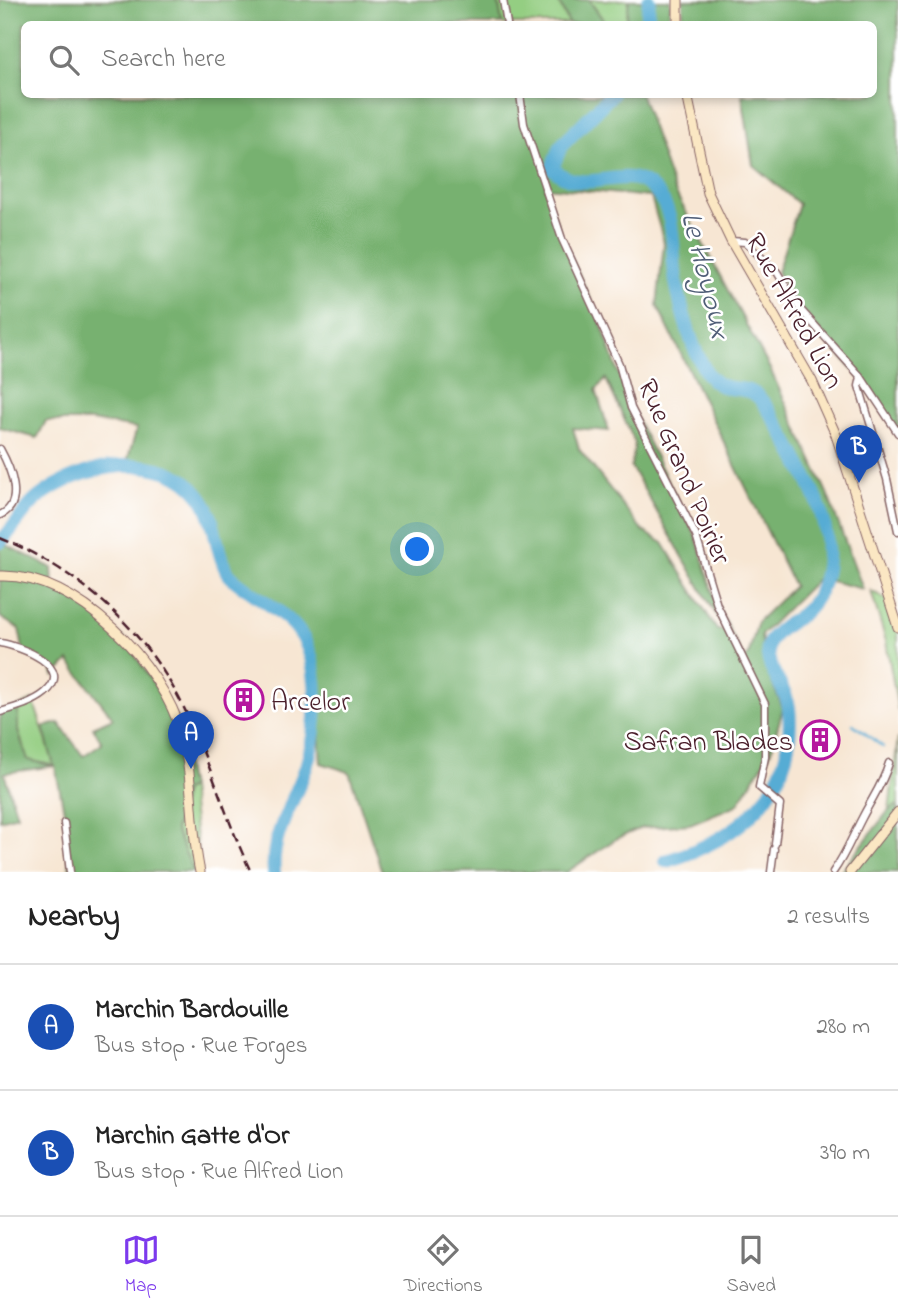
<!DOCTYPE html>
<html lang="en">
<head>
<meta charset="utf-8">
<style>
  body { margin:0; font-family:"Indie Flower",sans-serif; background:#f2f2f2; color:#222 }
  .you { position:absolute; left:418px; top:550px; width:24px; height:24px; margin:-18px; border:5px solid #fff; border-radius:50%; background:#1a73e8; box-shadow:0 0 0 10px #1a73e833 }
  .badge { display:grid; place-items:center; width:46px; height:46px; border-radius:50%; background:#7c3aed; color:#fff; font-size:23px; font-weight:700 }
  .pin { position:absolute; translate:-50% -58px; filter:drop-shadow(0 2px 4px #0008) }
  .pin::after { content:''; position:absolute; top:37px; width:24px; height:21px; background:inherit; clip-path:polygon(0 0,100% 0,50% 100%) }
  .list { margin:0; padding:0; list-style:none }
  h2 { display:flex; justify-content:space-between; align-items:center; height:91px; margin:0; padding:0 28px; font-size:30px }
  h2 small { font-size:23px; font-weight:400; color:#767676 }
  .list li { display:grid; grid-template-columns:46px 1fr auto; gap:21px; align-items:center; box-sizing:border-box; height:126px; padding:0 28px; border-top:2px solid #e0e0e0 }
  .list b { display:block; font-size:26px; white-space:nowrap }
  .list p { margin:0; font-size:23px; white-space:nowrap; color:#767676 }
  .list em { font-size:23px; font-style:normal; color:#767676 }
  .icon { flex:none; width:38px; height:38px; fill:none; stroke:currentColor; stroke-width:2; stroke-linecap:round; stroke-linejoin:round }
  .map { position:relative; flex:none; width:898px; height:872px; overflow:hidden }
  .search { position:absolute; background:#fff; box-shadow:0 4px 10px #0003; left:21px; right:21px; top:21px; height:77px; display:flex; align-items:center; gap:18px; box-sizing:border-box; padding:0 24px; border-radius:10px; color:#767676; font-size:26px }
  .sheet { height:343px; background:#fff }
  nav { display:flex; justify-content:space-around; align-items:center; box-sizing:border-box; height:98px; border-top:2px solid #e0e0e0; background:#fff; font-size:19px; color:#767676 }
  nav a { display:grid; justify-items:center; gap:4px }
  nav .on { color:#7c3aed }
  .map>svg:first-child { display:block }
</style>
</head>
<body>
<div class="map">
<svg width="898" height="872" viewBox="0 0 898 872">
  <rect width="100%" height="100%" fill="#fff"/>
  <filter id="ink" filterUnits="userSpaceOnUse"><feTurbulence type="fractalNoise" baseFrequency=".0143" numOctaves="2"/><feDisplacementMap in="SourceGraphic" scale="14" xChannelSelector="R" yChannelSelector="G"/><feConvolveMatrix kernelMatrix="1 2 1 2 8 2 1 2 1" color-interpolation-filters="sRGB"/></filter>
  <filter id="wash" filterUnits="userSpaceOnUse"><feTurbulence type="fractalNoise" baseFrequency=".00686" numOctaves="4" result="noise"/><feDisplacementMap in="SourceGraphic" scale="28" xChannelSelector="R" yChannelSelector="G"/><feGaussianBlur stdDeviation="1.57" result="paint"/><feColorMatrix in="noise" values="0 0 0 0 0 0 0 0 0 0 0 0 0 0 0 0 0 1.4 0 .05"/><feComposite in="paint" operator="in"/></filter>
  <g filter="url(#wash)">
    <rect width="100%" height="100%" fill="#f7e6d3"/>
    <!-- green -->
    <path fill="#94ce82" stroke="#6f7656" stroke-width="2" d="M 498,0 L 558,0 L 569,24 L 502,24 Z
      M 589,0 L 629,0 L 626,24 L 606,24 Z
      M 871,591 L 890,601 L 898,627 L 898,710 L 886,641 Z
      M 33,700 L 55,766 L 28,760 L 18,731 L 18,707 Z
      M 898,738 L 898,805 L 889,810 Z
      M 190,788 L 200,872 L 194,872 L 175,830 L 184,791 Z"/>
    <!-- forest -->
    <path fill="#77b170" stroke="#60684e" stroke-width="2" fill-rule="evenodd" d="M 0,0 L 498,0 L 502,24 L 24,24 L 24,94 L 641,95 L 673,188 L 770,369 L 827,493 L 863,589 L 818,578 L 761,635 L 765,666 L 783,708 L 771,752 L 737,805 L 690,824 L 641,828 L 616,839 L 567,872 L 382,872 L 349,772 L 321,763 C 317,719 321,651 290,618 C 273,601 246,594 229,574 C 222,565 218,546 216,534 C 204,481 175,473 126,465 L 137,428 L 91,421 L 46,421 L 37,438 L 0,428 ZM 545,187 L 651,197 L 664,243 L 657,305 L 794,586 L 758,621 L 748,656 L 744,659 L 717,605 L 696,536 L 631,408 L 598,315 L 562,239 ZM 606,379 L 635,443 L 631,467 L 725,630 L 717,630 L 663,543 L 643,531 L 579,449 L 573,428 L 609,431 L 596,390 Z
      M 558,0 L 589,0 L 606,24 L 569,24 Z
      M 629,0 L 670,0 L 670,24 L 626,24 Z
      M 683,0 L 898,0 L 898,433 L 872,391 L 799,308 L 777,272 L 799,204 L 753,165 L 742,95 L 874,94 L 874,24 L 683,24 Z
      M 0,542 L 52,568 L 53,588 L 85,604 L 126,641 L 177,720 L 190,788 L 184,791 L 175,830 L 194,872 L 70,872 L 65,816 L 55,766 L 4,773 L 17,815 L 0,820 L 0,712 L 18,707 L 18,731 L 28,760 L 54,766 L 43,727 L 59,723 L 83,756 L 102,743 L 93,727 L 113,718 L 69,661 L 54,676 L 52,668 L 23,649 L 19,629 L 0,617 Z
      M 898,805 L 898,872 L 841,872 L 889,810 Z"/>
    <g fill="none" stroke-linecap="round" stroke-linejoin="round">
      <!-- stream -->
      <path stroke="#57acd4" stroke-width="2.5" d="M 853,724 L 883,747"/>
      <!-- river -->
      <path stroke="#57acd4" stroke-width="14" d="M 647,24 L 649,0
        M 612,94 L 561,146 L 552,168 C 586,201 623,159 654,190 C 678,213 671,251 676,281 C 680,303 686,326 694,347 C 702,364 708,385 730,388 C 738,389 748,389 755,394 C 769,403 806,475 814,493 C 831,532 836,586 801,615 C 790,623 770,633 768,648 C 765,668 786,687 789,707 C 797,791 740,839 666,861
        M 0,542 C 14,529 23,510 38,498 C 79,464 165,447 201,497 C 217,520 214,548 227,572 C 231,578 241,585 247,589 C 282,615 307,624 314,672 C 318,701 315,739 306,767 C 295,801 270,835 274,872"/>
    </g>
  </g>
  <g filter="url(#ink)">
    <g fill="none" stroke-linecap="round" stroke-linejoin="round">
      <!-- street casing -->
      <g stroke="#876566" stroke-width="9">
        <path id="street" d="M 503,0 L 507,24
          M 520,94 L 524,124 L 562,239 L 619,364 L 631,408 L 696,536 L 717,605 L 765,704 L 765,757 L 759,787 L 780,805 L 775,844
          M 731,241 L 745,242 L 777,272 L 799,308 L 861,377 L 898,433
          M 861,377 L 859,386 L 887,479 L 898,531
          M 0,449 C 10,467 26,504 0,515
          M 0,643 C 20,646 76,667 45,693 C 33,703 14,708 0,712
          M 64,823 L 70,872
          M 771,872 L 774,849
          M 833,872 C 846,854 852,837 862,818 C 872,798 883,784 889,763"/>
      </g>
      <!-- secondary casing -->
      <g stroke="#876566" stroke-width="11">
        <path id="secondary" d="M 678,0 L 678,24
          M 687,94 L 708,193 L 731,241 L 812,381 L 836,435 L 898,627
          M 0,576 C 77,573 163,665 182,735 C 194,779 190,827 200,872
          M 850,872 L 898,812"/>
      </g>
      <!-- street -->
      <use href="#street" stroke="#fff" stroke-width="6"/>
      <!-- secondary -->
      <use href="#secondary" stroke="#fbe7c3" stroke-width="9"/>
      <!-- rail -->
      <path stroke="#4a1f2b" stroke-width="2.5" stroke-dasharray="10 5" stroke-linecap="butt" d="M 0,538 C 86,573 154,638 191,723 C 213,772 228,824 251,872"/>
    </g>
  </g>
  <!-- icons -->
  <defs>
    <g id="building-ring" transform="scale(2.0125)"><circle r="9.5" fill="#fff" stroke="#b5179e" stroke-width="1.5"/><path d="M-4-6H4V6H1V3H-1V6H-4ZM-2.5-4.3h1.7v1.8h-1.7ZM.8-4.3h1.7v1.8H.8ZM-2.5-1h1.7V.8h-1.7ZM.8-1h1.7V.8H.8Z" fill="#b5179e"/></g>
  </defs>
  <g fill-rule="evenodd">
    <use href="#building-ring" x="244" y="700"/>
    <use href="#building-ring" x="820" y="740"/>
  </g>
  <g text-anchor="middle" stroke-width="5" stroke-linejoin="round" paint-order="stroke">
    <!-- street labels -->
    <g font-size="28" fill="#4a1f2b" stroke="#fff">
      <text transform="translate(796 310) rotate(61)" y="10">Rue Alfred Lion</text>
      <text transform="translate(686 471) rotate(67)" y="10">Rue Grand Poirier</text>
    </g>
    <!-- poi labels -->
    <g font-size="28" fill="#4a1f2b" stroke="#fff" text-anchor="start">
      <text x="271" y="710">Arcelor</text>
      <text x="793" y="750" text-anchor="end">Safran Blades</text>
    </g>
    <!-- water labels -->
    <g font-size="30" font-style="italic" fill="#505e77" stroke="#fff">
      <text transform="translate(707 275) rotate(76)" y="10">Le Hoyoux</text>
    </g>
  </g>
</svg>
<div class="you"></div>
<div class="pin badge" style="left:191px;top:769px;background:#1a4fb4">A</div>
<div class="pin badge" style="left:859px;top:483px;background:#1a4fb4">B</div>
<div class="search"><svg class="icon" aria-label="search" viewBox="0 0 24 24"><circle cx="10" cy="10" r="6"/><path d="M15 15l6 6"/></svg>Search here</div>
</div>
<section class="sheet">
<h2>Nearby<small>2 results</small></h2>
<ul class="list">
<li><span class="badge" style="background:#1a4fb4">A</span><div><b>Marchin Bardouille</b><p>Bus stop · Rue Forges</p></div><em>280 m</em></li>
<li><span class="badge" style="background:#1a4fb4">B</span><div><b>Marchin Gatte d'Or</b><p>Bus stop · Rue Alfred Lion</p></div><em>390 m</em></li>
</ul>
</section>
<nav>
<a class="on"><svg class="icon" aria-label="map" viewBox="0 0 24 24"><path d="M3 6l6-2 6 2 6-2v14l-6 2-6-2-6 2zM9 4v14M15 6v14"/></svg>Map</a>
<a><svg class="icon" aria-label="directions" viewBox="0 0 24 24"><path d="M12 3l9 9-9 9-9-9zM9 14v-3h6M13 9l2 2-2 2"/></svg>Directions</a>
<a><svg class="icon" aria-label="saved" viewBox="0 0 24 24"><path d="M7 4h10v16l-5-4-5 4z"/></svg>Saved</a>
</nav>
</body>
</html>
